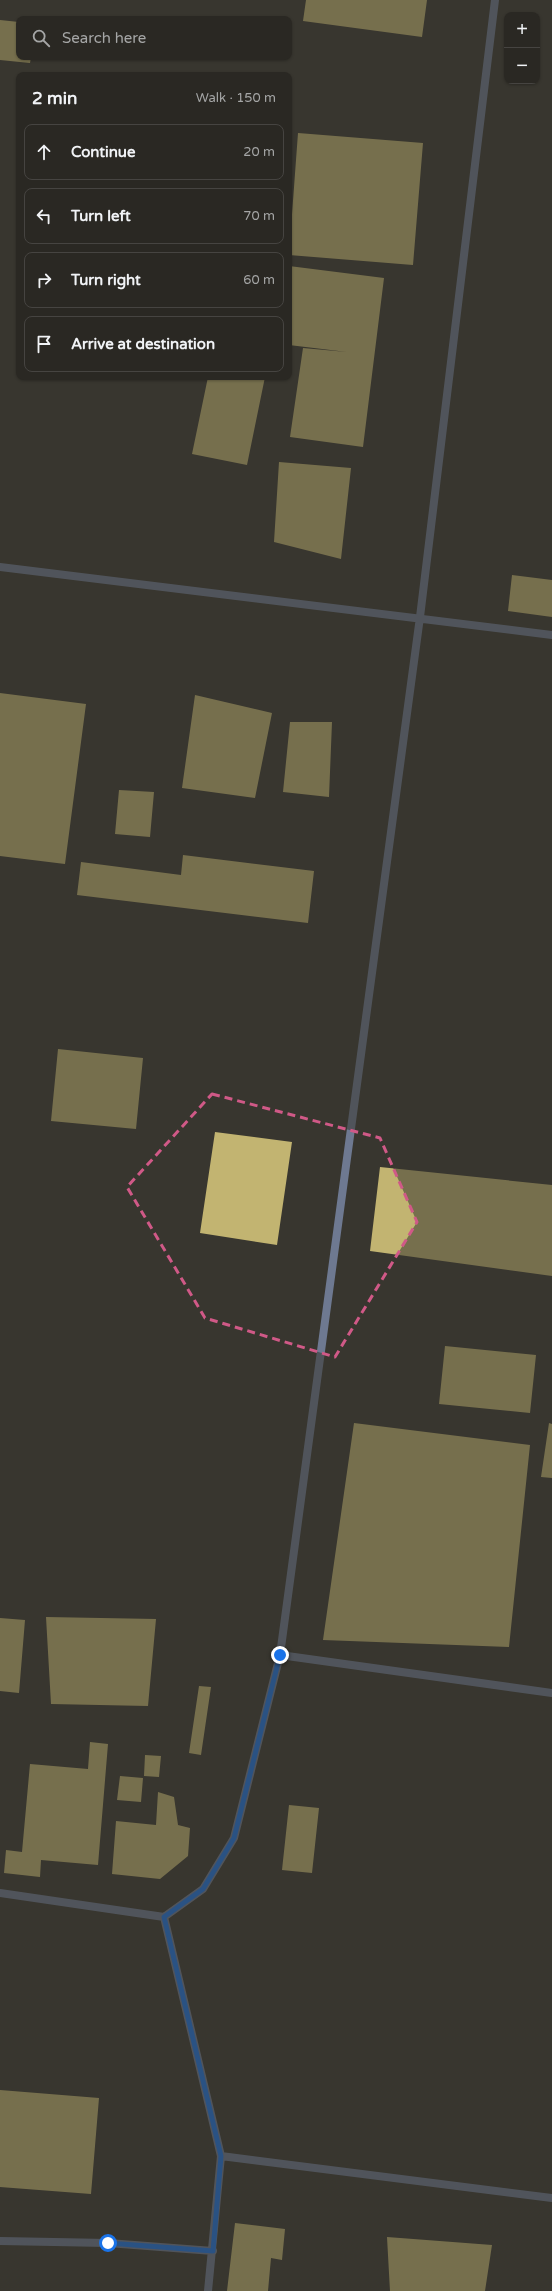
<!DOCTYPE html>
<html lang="en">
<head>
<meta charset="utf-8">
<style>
  body { margin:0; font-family:"Varela Round",sans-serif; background:#363430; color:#f1f3f6 }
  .controls { position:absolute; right:12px; top:12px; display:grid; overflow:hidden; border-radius:8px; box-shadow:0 1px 3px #0004 }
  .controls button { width:36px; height:36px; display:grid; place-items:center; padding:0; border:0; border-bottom:1px solid #464441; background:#2a2823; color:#f1f3f6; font:20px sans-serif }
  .stop { position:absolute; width:12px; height:12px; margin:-9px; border:3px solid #1a73e8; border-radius:50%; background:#fff }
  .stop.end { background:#1a73e8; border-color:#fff; box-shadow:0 1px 4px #0008 }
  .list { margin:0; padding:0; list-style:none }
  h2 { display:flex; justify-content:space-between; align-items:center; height:52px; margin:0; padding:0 16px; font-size:17px }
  h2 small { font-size:13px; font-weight:400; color:#a5a6a6 }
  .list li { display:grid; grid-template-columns:26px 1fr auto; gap:12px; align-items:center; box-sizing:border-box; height:56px; margin:0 8px 8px; padding:0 8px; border:1px solid #464441; border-radius:8px }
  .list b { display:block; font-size:15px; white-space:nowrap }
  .list em { font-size:13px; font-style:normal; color:#a5a6a6 }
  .icon { flex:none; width:22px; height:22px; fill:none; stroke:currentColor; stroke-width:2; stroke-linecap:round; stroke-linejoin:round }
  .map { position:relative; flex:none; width:552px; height:2291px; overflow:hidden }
  .search { position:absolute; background:#2a2823; box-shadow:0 1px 3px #0004; left:16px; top:16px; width:276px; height:44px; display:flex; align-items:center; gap:10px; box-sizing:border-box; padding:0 14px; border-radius:8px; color:#a5a6a6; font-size:15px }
  .panel { position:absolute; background:#2a2823; box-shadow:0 1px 3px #0004; left:16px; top:72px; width:276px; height:308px; border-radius:8px }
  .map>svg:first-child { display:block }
</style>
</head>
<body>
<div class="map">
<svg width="552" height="2291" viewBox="0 0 552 2291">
  <rect width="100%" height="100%" fill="#38362f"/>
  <!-- building -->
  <path fill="#c2b471" d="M 306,0 L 427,0 L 422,37 L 303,21 Z
    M 0,20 L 19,22 L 19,57 L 31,57 L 30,63 L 0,60 Z
    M 298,133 L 423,143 L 413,265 L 289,255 Z
    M 289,266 L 384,278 L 363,447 L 290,437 L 303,348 L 347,352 L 289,345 Z
    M 208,377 L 265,377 L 247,465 L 192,454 Z
    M 279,462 L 351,468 L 341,559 L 274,542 Z
    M 512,575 L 552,580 L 552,617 L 508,611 Z
    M 0,693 L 86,704 L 65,864 L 0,856 Z
    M 195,695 L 272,713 L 255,798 L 182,788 Z
    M 290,722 L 332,722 L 329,797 L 283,792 Z
    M 119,790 L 154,792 L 150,837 L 115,834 Z
    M 183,855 L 314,871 L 308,923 L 77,895 L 81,862 L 181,875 Z
    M 58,1049 L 143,1058 L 136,1129 L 51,1121 Z
    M 215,1132 L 292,1142 L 277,1245 L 200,1233 Z
    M 380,1167 L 552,1185 L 552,1276 L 370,1251 Z
    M 445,1346 L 536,1355 L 530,1413 L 439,1404 Z
    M 354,1423 L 530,1445 L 509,1647 L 323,1640 Z
    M 549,1423 L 552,1424 L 552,1478 L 541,1477 Z
    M 46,1617 L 156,1619 L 148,1706 L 51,1704 Z
    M 0,1618 L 25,1620 L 19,1693 L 0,1691 Z
    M 199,1686 L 211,1687 L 201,1755 L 189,1753 Z
    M 90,1742 L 108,1744 L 98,1865 L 41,1860 L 40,1877 L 4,1873 L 6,1850 L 22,1852 L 30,1764 L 88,1769 Z
    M 145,1755 L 161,1756 L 159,1777 L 144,1776 Z
    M 120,1776 L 143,1778 L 141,1802 L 117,1800 Z
    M 158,1792 L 174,1797 L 178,1825 L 190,1828 L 188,1856 L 160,1879 L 112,1874 L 116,1821 L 156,1825 Z
    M 289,1805 L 319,1808 L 312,1873 L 282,1870 Z
    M 0,2090 L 99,2098 L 91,2194 L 0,2187 Z
    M 235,2223 L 285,2229 L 282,2260 L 271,2258 L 268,2291 L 227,2291 Z
    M 387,2237 L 492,2245 L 485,2291 L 390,2291 Z"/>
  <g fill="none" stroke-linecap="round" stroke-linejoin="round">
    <!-- minor -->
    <path stroke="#6e7991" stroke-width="8" d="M 0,567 L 552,635
      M 280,1655 L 552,1693
      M 0,1893 L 164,1917 L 203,1889 L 234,1838 L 280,1655 L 420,617 L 495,0
      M 164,1917 L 221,2156 L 208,2291
      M 221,2156 L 552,2198
      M 0,2241 L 108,2243 L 213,2251"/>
  </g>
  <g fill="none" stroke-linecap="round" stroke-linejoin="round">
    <!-- route -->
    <path stroke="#1a73e8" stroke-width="5" d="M 108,2243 L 213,2251 L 221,2156 L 164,1917 L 203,1889 L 234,1838 L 280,1655"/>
  </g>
  <!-- marked area -->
  <path d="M0 0H552V2291H0ZM 212,1094 L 380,1138 L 417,1222 L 335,1357 L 205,1318 L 127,1187 Z" fill="#38362f" fill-opacity=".55" fill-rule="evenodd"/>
  <path fill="none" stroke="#d05987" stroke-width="3" stroke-dasharray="8 5" stroke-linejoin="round" d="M 212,1094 L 380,1138 L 417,1222 L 335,1357 L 205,1318 L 127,1187 Z"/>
</svg>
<div class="controls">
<button>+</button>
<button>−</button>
</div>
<div class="stop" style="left:108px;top:2243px"></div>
<div class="stop end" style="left:280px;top:1655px"></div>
<div class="search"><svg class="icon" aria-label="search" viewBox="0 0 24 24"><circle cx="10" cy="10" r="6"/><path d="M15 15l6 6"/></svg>Search here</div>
<section class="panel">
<h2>2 min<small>Walk · 150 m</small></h2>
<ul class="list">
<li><svg class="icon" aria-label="ahead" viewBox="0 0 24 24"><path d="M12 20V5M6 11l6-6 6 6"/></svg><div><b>Continue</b></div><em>20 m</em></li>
<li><svg class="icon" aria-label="left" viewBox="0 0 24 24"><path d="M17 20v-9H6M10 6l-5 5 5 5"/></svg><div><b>Turn left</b></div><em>70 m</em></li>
<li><svg class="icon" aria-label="right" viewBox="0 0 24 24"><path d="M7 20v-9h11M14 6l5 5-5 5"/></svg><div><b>Turn right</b></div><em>60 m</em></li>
<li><svg class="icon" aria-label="arrive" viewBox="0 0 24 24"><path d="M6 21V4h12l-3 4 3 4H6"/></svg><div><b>Arrive at destination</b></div></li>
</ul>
</section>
</div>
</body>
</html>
